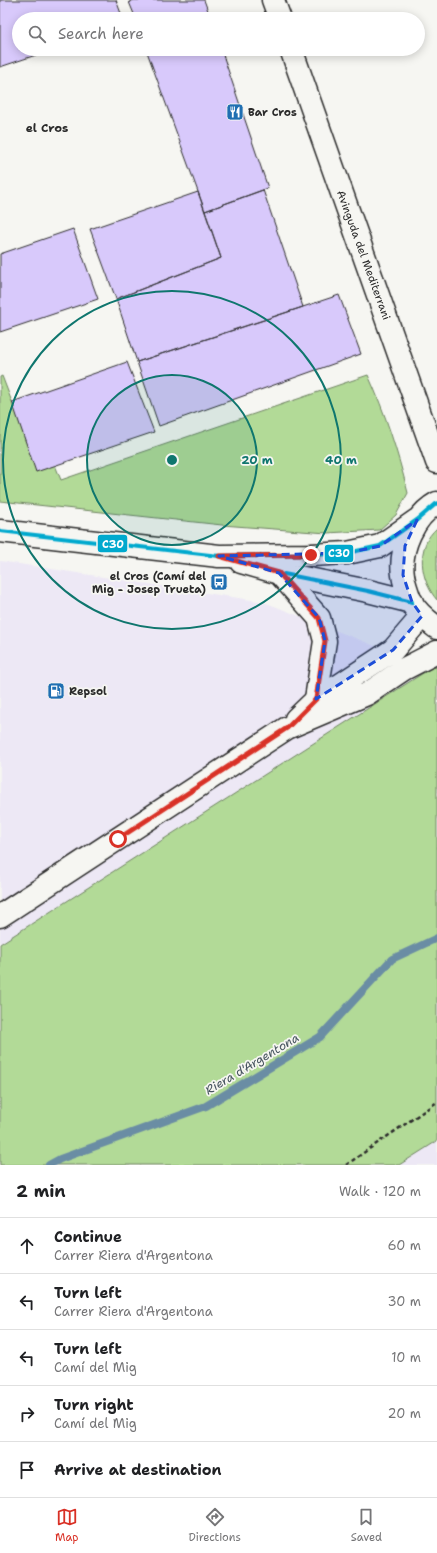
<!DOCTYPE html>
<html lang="en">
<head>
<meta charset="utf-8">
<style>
  body { margin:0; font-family:"Shantell Sans",sans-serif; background:#f6f6f6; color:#202124 }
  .stop { position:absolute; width:12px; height:12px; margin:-9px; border:3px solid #d93025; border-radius:50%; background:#fff }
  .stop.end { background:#d93025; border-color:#fff; box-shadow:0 1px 4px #0008 }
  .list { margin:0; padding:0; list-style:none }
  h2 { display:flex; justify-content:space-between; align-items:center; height:52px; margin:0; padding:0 16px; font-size:17px }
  h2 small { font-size:13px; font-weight:400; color:#757577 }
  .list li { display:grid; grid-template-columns:26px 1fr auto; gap:12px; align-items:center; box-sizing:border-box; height:56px; padding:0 16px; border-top:1px solid #e0e0e0 }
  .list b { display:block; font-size:15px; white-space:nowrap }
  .list p { margin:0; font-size:13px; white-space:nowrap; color:#757577 }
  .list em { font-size:13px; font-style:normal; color:#757577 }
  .icon { flex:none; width:22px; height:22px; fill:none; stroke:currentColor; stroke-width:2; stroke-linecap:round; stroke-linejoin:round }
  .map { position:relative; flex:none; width:437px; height:1165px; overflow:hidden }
  .search { position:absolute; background:#fff; box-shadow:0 2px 10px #0003; left:12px; right:12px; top:12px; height:44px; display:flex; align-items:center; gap:10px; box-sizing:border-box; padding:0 14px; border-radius:22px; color:#757577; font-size:15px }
  .sheet { height:332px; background:#fff }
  nav { display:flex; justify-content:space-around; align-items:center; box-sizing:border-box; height:56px; border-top:1px solid #e0e0e0; background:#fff; font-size:11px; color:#757577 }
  nav a { display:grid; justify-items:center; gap:2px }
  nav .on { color:#d93025 }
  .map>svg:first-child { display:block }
</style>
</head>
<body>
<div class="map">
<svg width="437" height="1165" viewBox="0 0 437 1165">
  <rect width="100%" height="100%" fill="#f6f6f2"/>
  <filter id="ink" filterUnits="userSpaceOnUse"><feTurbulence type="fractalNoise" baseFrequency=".025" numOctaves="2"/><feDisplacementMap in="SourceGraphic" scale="8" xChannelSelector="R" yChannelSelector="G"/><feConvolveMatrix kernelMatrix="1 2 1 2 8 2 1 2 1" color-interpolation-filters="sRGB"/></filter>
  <g filter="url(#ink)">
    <!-- built -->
    <path fill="#ede8f5" d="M 0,561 L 264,602 L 431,668 L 0,944 Z
      M 437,1141 L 437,1165 L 399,1165 Z"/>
    <!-- green -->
    <path fill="#b2da97" stroke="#6e8261" d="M 368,375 C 385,412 398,453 408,493 L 396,515 L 379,530 L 327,533 L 222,525 L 0,501 L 0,377 L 2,376 L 12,402 L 55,465 L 61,480 Z
      M 437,528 L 437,600 C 420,580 415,547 437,528 Z
      M 437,667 L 437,1141 L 399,1165 L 0,1165 L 0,944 L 431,668 Z"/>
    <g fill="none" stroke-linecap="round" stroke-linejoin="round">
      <!-- stream -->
      <path stroke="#6b8da4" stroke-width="8" d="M 49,1165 L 60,1159 L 206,1106 L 320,1037 L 392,959 L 437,938"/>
    </g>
    <!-- building -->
    <path fill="#d8c9fb" stroke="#2b2b2b" d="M 0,0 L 116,0 L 123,19 L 19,19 L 19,49 L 54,49 L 0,67 Z
      M 134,0 L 204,0 L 211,19 L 136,19 L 129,2 Z
      M 146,49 L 221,49 L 268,188 L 205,211 Z
      M 263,190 L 303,307 L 137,362 L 116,299 L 221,258 L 205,211 Z
      M 198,192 L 221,258 L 116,299 L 90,229 Z
      M 73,229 L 98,299 L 0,332 L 0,254 Z
      M 339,295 L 361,354 L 159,426 L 137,362 Z
      M 127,362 L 154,432 L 36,472 L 12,402 Z"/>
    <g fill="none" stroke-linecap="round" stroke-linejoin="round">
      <!-- street casing -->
      <g stroke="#2b2b2b" stroke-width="25">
        <path id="street" d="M 273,0 L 280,19
          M 291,49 L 437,462
          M 279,573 L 319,618 L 325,641 L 316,699"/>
      </g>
      <!-- secondary casing -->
      <g stroke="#2b2b2b" stroke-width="25">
        <path id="secondary" d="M 437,503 C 414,516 399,549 403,575 C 404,583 408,594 411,602 C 417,613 428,621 437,628
          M 0,531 L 219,556 L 311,555 L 347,553 L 380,546 L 417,520
          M 241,562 L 279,573 L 368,591 L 412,602
          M 296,719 L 320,696 L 340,685 L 393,650 L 422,616
          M 0,916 L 287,728 L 367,694 L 404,669 L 437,652"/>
      </g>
      <!-- path -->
      <path stroke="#2b2b2b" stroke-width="2.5" stroke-dasharray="4 3" stroke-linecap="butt" d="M 346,1165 L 437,1102"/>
      <!-- street -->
      <use href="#street" stroke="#f6f6f2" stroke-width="22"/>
      <!-- secondary -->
      <use href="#secondary" stroke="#f6f6f2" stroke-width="22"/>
      <!-- bus-1 casing -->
      <g stroke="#f6f6f2" stroke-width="7">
        <path id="bus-1" d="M 0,531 L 219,556 L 311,555 L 347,553 L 380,546 L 417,520 L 437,503
          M 284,574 L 368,591 L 412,602"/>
      </g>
      <!-- bus-1 -->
      <use href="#bus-1" stroke="#00a9ce" stroke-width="4"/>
    </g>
  </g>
  <g fill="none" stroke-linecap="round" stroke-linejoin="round" filter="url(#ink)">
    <!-- route -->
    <path stroke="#d93025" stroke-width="5" d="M 118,839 L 287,728 L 316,699 L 325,641 L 319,618 L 279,573 L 219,556 L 311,555"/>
  </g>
  <!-- marked area -->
  <path fill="#1d4ed8" fill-opacity="0.2" stroke="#1d4ed8" stroke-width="3" stroke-dasharray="8 5" stroke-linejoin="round" d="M 417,520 L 405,546 L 403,575 L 412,602 L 422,616 L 393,650 L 316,699 L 325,641 L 319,618 L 279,573 L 219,556 L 347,553 L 380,546 Z"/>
  <!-- distance rings -->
  <circle cx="172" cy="460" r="85" fill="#0f766e" fill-opacity=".12"/>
  <g fill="none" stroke="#0f766e" stroke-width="2">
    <circle cx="172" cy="460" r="85"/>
    <circle cx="172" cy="460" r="169"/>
  </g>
  <!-- icons -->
  <defs>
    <g id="restaurant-square" transform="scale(0.9)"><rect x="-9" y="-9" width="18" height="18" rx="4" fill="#1f6fb2" stroke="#f6f6f2"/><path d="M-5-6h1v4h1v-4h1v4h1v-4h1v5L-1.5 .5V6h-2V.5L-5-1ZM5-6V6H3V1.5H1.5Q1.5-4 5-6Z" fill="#fff"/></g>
    <g id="bus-square" transform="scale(0.9)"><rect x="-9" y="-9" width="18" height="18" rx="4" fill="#1f6fb2" stroke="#f6f6f2"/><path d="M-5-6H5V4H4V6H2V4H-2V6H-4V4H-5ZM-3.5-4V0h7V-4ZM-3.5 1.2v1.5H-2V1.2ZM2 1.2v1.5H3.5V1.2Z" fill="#fff"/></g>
    <g id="fuel-square" transform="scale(0.9)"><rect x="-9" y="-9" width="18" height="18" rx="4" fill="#1f6fb2" stroke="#f6f6f2"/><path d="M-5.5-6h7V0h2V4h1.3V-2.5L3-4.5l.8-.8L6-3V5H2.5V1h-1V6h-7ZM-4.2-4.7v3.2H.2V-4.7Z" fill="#fff"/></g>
  </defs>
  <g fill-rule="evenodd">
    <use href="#restaurant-square" x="235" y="112"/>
    <use href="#bus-square" x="219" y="582"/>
    <use href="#fuel-square" x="56" y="691"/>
  </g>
  <g text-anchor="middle" stroke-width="3.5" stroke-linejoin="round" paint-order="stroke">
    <!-- poi labels -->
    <g font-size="11" font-weight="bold" fill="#2b2b2b" stroke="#f6f6f2" text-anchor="start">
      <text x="248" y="116">Bar Cros</text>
      <text x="206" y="580" text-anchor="end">el Cros (Camí del<tspan x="206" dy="13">Mig - Josep Trueta)</tspan></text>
      <text x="69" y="695">Repsol</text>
    </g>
    <!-- street labels -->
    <g font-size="11" fill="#2b2b2b" stroke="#f6f6f2">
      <text transform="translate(364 255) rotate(70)" y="4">Avinguda del Mediterrani</text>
    </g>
    <!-- neighbourhood labels -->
    <g font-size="12" font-weight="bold" fill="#2b2b2b" stroke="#f6f6f2">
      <text x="47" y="132">el Cros</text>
    </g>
    <!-- water labels -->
    <g font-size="12" font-style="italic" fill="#46545e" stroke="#f6f6f2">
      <text transform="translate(252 1064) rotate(-31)" y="4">Riera d'Argentona</text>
    </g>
  </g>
  <circle cx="172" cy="460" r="6" fill="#0f766e" stroke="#f6f6f2" stroke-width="2"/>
  <g font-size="12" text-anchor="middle" font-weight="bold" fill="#0f766e" stroke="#f6f6f2" stroke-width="3.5" stroke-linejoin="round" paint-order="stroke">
    <text x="257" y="464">20 m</text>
    <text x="341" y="464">40 m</text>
  </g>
  <g stroke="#f6f6f2" stroke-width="1.5">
    <rect x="97" y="534" width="31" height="19" rx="4" fill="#00a9ce"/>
    <rect x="324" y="544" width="30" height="19" rx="4" fill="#00a9ce"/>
  </g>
  <g font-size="11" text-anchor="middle" font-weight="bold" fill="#fff">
    <text x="113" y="548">C30</text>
    <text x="339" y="557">C30</text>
  </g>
</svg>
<div class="stop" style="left:118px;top:839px"></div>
<div class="stop end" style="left:311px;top:555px"></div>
<div class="search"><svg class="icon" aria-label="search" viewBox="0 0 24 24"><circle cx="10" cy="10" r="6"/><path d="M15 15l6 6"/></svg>Search here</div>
</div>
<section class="sheet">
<h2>2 min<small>Walk · 120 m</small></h2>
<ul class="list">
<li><svg class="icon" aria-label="ahead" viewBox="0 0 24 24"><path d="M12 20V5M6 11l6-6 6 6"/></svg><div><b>Continue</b><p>Carrer Riera d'Argentona</p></div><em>60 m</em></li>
<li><svg class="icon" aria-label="left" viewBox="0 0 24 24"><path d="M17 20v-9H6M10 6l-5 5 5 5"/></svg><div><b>Turn left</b><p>Carrer Riera d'Argentona</p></div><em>30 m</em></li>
<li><svg class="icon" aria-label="left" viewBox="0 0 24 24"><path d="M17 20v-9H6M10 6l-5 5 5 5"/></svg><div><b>Turn left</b><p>Camí del Mig</p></div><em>10 m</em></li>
<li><svg class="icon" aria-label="right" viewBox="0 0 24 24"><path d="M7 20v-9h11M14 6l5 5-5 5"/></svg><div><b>Turn right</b><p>Camí del Mig</p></div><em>20 m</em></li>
<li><svg class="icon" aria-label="arrive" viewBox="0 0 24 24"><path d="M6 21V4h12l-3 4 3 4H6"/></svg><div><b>Arrive at destination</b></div></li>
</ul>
</section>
<nav>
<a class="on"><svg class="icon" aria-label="map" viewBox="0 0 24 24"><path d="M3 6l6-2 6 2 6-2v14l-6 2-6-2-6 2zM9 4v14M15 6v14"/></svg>Map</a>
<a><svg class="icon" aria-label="directions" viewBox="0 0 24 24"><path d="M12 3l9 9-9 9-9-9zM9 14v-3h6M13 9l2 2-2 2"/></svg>Directions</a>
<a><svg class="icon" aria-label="saved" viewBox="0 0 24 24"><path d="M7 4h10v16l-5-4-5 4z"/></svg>Saved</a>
</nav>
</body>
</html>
